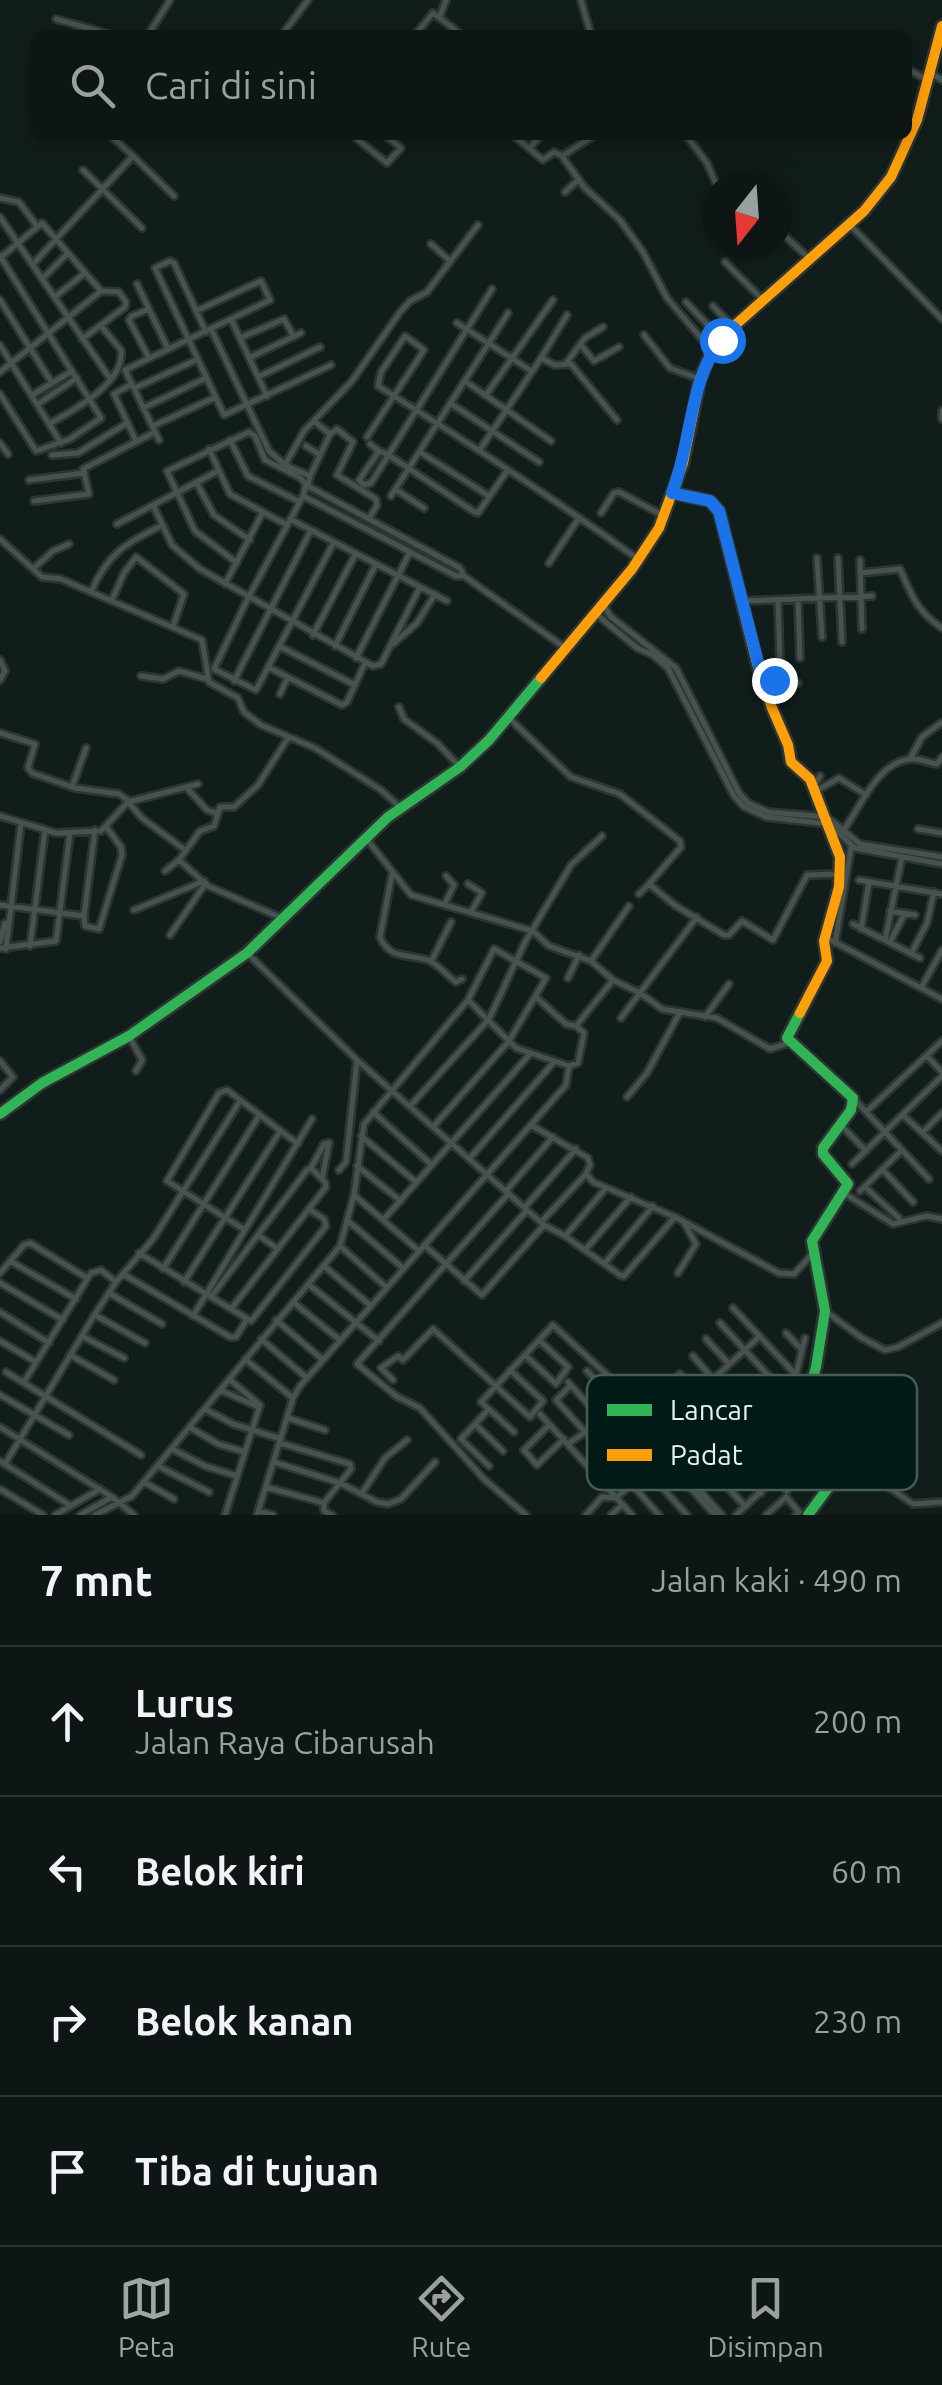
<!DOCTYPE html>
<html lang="id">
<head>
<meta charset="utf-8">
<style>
  body { margin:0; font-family:Ubuntu,sans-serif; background:#161f1d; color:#f1f3f6 }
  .compass { position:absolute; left:702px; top:170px; width:90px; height:90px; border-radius:50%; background:#0d1614; box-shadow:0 5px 25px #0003; rotate:197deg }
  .stop { position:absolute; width:30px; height:30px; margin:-22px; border:8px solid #1a73e8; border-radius:50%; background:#fff }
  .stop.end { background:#1a73e8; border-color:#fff; box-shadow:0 2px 10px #0008 }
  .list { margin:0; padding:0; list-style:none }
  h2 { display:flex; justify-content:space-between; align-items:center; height:130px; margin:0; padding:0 40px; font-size:42px }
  h2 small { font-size:32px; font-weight:400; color:#9a9fa0 }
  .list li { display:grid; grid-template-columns:65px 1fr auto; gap:30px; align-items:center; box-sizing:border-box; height:150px; padding:0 40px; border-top:2px solid #2d3534 }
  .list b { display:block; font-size:38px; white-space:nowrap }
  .list p { margin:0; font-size:32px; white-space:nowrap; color:#9a9fa0 }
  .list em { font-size:32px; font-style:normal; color:#9a9fa0 }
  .icon { flex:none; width:55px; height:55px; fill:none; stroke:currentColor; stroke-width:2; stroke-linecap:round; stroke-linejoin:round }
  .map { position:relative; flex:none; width:942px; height:1515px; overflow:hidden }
  .search { position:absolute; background:#0d1614; box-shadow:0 5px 25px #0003; left:30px; right:30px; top:30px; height:110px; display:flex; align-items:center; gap:25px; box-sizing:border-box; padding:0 35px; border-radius:15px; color:#9a9fa0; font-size:38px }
  .sheet { height:730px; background:#0d1614 }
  nav { display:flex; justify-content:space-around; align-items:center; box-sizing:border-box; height:140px; border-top:2px solid #2d3534; background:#0d1614; font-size:28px; color:#9a9fa0 }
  nav a { display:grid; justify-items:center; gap:5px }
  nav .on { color:#9aa8a4 }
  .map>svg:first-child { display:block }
</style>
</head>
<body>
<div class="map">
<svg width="942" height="1515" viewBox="0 0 942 1515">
  <rect width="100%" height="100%" fill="#111d1a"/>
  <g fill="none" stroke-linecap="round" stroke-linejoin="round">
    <!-- street casing -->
    <g stroke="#2d3534" stroke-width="10">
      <path id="street" d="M 581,0 L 591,35
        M 440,16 L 446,0
        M 56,19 L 112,35
        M 148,35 L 170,0
        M 282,35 L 308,0
        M 415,35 L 433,13 L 462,35
        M 907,69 L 928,80
        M 930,73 L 942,80
        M 110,135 L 133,156
        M 360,135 L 357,139 L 387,163 L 401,148 L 385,135
        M 513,135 L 543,160 L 554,152 L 562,156 L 584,187 L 620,220 L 643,252 L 667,298 L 712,351
        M 686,135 L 707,163 L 717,186
        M 530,148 L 541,135
        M 562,156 L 595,135
        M 83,170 L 142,228
        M 565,192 L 578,180
        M 0,198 L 19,202 L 37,226
        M 0,217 L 109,377
        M 850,225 L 942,319
        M 777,229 L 809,258
        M 431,244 L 449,260
        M 0,256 L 101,418 L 70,439 L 36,451 L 0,394
        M 0,258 L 42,223 L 101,291 L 119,292 L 126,302 L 125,307 L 82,339
        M 725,262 L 764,301
        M 34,263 L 133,156 L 174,196
        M 43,278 L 68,253
        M 137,284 L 168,349
        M 492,289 L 371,483 L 364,485 L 359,480 L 379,451 L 387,454 L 473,511 L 478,513 L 507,471
        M 56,296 L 85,273
        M 0,300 L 52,383
        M 686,302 L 722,340
        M 713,306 L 733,327
        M 231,319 L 267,396
        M 457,323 L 530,370
        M 211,329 L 269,451 L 285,465 L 310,476 L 308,486
        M 206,332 L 174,263 L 170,261 L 155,268 L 224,415 L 331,365
        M 644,335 L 670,368 L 700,379
        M 240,338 L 284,319 L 294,337
        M 580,344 L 594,361 L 619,347
        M 0,345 L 61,443
        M 149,358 L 129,320 L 132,316 L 149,309
        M 249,358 L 301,333
        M 541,358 L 567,315
        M 567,362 L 585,338 L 603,327
        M 0,372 L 101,291
        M 258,377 L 320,347
        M 465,381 L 551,441
        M 132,384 L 114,394 L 136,441
        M 135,388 L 196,360
        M 32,395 L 72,371
        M 486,395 L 553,300
        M 450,403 L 539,462
        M 38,404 L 77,378
        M 143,408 L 204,379
        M 942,411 L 942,419
        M 314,421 L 330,434
        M 49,424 C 74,410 125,383 121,350 L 101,326
        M 153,426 L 214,398
        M 367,437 L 424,350 L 405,336 L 381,372 L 378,386 C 466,441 554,499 638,559
        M 159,440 L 125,370 L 270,300 L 261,281 L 196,311
        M 230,440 L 248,476 L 298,501
        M 0,443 L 8,454
        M 370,444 L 379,451
        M 306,446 L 320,455
        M 209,449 L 230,494 L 285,524
        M 479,451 L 541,358 L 555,365 L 571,364 L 617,420
        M 420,452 L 489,496
        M 52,455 L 78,453 L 127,423
        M 285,465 L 304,431 L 352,381 L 400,312 L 410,301 L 427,292 L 478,225
        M 310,476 L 330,434 L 337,429 L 353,442 L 337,475 L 376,499 L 377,505 L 369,519
        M 29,480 L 85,473
        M 196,482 L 214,515 L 250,540
        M 306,485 L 303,496 L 248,598 L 214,669 L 256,690 L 334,542
        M 395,489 L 424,508
        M 303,496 L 456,576 L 464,576
        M 391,496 L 508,313
        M 34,501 L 89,494 L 83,469 L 155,432
        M 154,507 L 172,545 L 200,569 L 373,666 L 381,664 L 420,587
        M 601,513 L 614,493 L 619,492 L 664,516
        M 290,519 L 447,601
        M 117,524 L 218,471
        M 0,539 L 42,577 L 61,579 L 202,640 L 209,682 L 238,698 L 244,712 L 261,725 L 315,748 L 381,790 L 400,807
        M 817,558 L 822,637
        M 838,558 L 842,642
        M 860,560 L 862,629
        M 237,563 L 195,531 L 167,471 L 249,432 L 255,436 L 265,460 L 299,477 L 308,486 L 460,568 L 464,576 L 564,647
        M 549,563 L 579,518
        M 34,568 L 53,551 L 69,544
        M 860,573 L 900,569 C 911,594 917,612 942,628
        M 225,584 L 263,512
        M 91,592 C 107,554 127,542 163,525
        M 798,599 L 800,658
        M 112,600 L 124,573 L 136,557 L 184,594 L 173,626
        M 778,600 L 780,662
        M 742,601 L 872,596
        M 603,603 L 610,616 L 676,668 L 739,793 L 748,803 L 768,812 L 827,817 L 860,844 L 942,857
        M 596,614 L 637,648 L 653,655 L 668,668 L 734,796 L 744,807 L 766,817 L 829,824 L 855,848 L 942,864
        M 313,635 L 356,553
        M 393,644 L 417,623 L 435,594
        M 279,646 L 355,685
        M 335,646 L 376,564
        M 356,658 L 410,552
        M 0,660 L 5,671 L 0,680
        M 268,667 L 342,705 L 347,702 L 365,663
        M 141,676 L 163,679 L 179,671 L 207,679
        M 762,678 L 798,683
        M 234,681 L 311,530
        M 280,694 L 287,679
        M 399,707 L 404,719 L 437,743 L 460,767
        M 508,717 L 571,777 L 620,794 L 680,841 L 681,847 L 649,884 L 676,906 L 724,935 L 729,935 L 742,921 L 773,940 L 807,875 L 840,874
        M 0,733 L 35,744 L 28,768 L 32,773 L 75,788 L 119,794 L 129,801
        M 910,759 L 922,737 L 941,723
        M 72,787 L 86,748
        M 186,787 L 207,810 L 216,813
        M 813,787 L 820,776
        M 814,792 L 839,778 L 866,795
        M 128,802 L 142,818 L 185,850
        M 0,816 L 56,833 L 101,831 L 128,802 L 198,784
        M 918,829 L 942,833
        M 95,830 L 84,916 L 85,926 L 99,929 L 122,855 L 121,847 L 107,828
        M 843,831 C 860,808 879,758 914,759 C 921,759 930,763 937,764 L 942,757
        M 365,837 L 411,895 L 533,931 L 549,946 L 591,961 L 613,980 L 640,993 L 662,1009 L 717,1018 L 770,1049 L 792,1042
        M 165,871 L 180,859
        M 392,874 L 380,937 C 390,961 410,953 430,961 C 439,965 447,976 456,982 L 462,979
        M 859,880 L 942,894
        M 468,884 L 482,893 L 472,910
        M 639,894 L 649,884
        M 445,903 L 454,885 L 446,876
        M 0,905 L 84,916
        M 134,910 L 204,881
        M 890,911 L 915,915
        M 284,919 L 208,886 L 179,860 L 200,831 L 214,826 L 220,807 L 234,807 L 258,785 L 288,738
        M 853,924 L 920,958
        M 861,929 L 869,882
        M 170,935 L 206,883
        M 825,937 L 942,999
        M 885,940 L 902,857
        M 0,942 L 5,923
        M 890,942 L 905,913
        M 835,943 L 851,848
        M 30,946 L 45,830
        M 0,948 L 56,941 L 70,833
        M 6,949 L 21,823
        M 247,953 L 357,1060 L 544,1225 L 565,1236 L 620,1275 L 624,1276 L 675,1217
        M 911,954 L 927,923 L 934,892
        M 591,961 L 629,906
        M 431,962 L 451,922
        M 568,978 L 579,955
        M 921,988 L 942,950
        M 536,997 L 566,1024 L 576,1026 L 613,980
        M 705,1017 L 729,984
        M 621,1018 L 697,917
        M 129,1036 L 142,1060 L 136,1071
        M 927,1056 L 942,1072
        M 0,1061 L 13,1077 L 0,1090
        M 569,1066 L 578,1063 L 584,1033 L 576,1026
        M 627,1097 L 647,1073 L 680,1012
        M 853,1098 L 929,1179
        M 410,1106 L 489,1019 L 525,942 L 571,865 L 602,836
        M 373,1112 L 432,1165
        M 866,1112 L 942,1041
        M 903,1115 L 942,1151
        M 531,1125 L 588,1158 L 590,1165 L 586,1174 L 593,1182 L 675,1217 L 779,1273 L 794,1274 L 814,1252
        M 843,1127 L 866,1151
        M 923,1132 L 942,1113
        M 361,1136 L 416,1182
        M 469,1159 L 554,1062
        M 852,1164 L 942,1076
        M 357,1166 L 401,1201
        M 311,1168 L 324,1144 L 329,1143 L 322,1179
        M 882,1169 L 913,1202
        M 339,1170 L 346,1162 L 357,1060
        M 865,1187 L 899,1218
        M 506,1191 L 553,1137
        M 860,1191 L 902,1150
        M 509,1193 L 357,1364 L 396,1396 L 420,1408 L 484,1479 L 526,1515
        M 844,1193 L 893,1224 L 927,1216 L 942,1219
        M 354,1195 L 419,1251
        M 525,1207 L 576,1149
        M 384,1219 L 530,1054
        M 348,1221 L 403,1268
        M 541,1222 L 586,1174
        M 245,1230 L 167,1181 L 219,1093 L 227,1090 L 298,1144
        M 258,1235 L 278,1249
        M 566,1235 L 606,1188
        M 424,1245 L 482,1295 L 544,1225
        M 340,1246 L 386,1287
        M 585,1250 L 631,1197
        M 139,1253 L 251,1321 L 326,1226 L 324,1219 L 309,1209
        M 10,1261 L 76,1299
        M 604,1264 L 653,1206
        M 324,1266 L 371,1306
        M 163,1269 L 259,1116
        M 0,1273 L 24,1245 L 30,1243 L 87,1278
        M 678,1273 L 696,1244 L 683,1221
        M 123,1274 L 230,1337 L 236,1337 L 247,1319
        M 464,1281 L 527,1210
        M 184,1282 L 279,1133
        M 0,1283 L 63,1320
        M 308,1284 L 379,1341
        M 109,1293 L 162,1324
        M 211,1297 L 307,1170 L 311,1168 L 325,1182 L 326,1187 L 231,1309
        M 293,1302 L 340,1340
        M 733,1308 L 796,1375
        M 825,1311 L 862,1338 L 885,1350 L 898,1347 L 942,1323
        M 0,1312 L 49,1343
        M 95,1315 L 145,1343
        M 193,1316 L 312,1119
        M 276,1320 L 322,1359
        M 720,1323 L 790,1399 L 805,1338
        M 786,1333 L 802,1350
        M 82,1336 L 124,1358
        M 261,1339 L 307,1378
        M 706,1339 L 729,1364
        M 0,1341 L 36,1362
        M 70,1355 L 114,1380
        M 525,1355 L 556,1384 L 568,1367 L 539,1340
        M 693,1356 L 713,1379
        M 245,1359 L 293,1398
        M 587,1371 L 666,1454
        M 6,1372 L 141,1455
        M 393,1380 L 381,1368 L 398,1356 L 403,1360 L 433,1329 L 530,1417 L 543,1401 L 510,1370
        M 24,1382 L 91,1273 L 101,1270 L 115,1281
        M 568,1382 L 603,1421
        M 571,1385 L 556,1400 L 585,1432 L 601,1419
        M 665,1388 L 761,1493
        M 220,1390 L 259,1407
        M 698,1393 L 760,1336
        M 0,1395 L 69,1435
        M 621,1408 L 605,1424 L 687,1515
        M 205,1409 L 233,1424 L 281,1439
        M 540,1414 L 632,1515
        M 288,1418 L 325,1430
        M 476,1425 L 503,1451
        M 549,1425 L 524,1450 L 537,1465 L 564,1439
        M 0,1427 L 112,1497 L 134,1515
        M 191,1428 L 218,1444 L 245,1452
        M 514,1432 L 481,1402 L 553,1325 L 631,1397 L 642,1396 L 649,1403
        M 682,1438 L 649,1403 L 680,1374 L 787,1491
        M 280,1443 L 350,1464 L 351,1469 L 324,1503 L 324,1511 L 332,1515
        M 568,1444 L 585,1432 L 659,1515
        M 772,1444 L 781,1432
        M 688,1445 L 745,1506
        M 172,1449 L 205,1466 L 237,1476
        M 751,1451 L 766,1437 L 810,1486
        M 662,1457 L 666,1454 L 672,1460 L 688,1445 L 682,1438 L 734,1390
        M 672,1460 L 722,1515
        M 0,1461 L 71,1506
        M 274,1462 L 340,1483 L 377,1502 L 388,1504 L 401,1499 L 435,1462
        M 5,1464 L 95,1314 L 116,1282 L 153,1239 L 240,1101
        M 158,1466 L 209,1492
        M 489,1466 L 461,1439 L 489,1409
        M 839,1476 L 851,1465 L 857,1465 L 913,1504 L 942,1502
        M 144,1482 L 174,1499
        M 266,1487 L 324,1503
        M 0,1489 L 43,1515
        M 362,1493 L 385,1458 L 407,1440
        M 259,1511 L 273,1515
        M 55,1515 L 100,1489
        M 80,1515 L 112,1497
        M 95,1515 L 132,1496 L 340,1246 L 354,1195 L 364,1124 L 468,1000 L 494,949 L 546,978 L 509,1041 L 433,1127
        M 225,1515 L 260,1405 L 229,1379
        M 257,1515 L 293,1398 L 300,1386 L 566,1085 L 569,1066 L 516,1048 L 468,1000
        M 586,1515 L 602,1497 L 616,1498 L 662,1457 L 715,1515
        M 611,1515 L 622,1505
        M 736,1515 L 775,1478
        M 766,1515 L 786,1497 L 799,1512 L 796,1515"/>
    </g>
    <!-- fast casing -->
    <g stroke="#2d3534" stroke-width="15">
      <path id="fast" d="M 800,1013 L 787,1038 L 853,1098 L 851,1110 L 823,1148 L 823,1154 L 848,1184 L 812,1241 L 825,1311 L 816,1367 L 797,1435 L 839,1473 L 808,1515
        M 0,1114 L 42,1083 L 129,1036 L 247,953 L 388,817 L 460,767 L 489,740 L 541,678"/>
    </g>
    <!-- slow casing -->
    <g stroke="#2d3534" stroke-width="15">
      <path id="slow" d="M 673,493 L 710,501 L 719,511 L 758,667 L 772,708 L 788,745 L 791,762 L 810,779 L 840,857 L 839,887 L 824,941 L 827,961 L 800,1013
        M 541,678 L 632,569 L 659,528 L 683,463 L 700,379 L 712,351 L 733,327 L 864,211 L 891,177 L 917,120 L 942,26"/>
    </g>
    <!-- street -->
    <use href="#street" stroke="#47524e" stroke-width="5"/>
    <!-- fast -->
    <use href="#fast" stroke="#30b455" stroke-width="10"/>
    <!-- slow -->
    <use href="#slow" stroke="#ff9f0a" stroke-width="10"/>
  </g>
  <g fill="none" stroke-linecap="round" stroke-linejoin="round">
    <!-- route -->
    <path stroke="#1a73e8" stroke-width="12" d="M 722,340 C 690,375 691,446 672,493 L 710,501 L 719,511 L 762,678 L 774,680"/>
  </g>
  <!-- legend -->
  <rect x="587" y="1375" width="330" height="115" rx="15" fill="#021a15" stroke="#465b56" stroke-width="2.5"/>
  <rect x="607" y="1404" width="45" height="12" fill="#30b455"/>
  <rect x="607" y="1449" width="45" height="12" fill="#ff9f0a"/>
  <g font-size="28" fill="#e4f3ef">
    <text x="670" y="1420">Lancar</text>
    <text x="670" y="1465">Padat</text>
  </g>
</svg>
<svg class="compass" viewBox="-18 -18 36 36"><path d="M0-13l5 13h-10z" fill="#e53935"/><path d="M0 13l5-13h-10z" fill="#9a9fa0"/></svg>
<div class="stop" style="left:722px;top:340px"></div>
<div class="stop end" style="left:774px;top:680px"></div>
<div class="search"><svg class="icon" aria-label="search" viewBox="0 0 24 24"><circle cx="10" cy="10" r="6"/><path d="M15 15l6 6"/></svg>Cari di sini</div>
</div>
<section class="sheet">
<h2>7 mnt<small>Jalan kaki · 490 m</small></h2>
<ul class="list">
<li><svg class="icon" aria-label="ahead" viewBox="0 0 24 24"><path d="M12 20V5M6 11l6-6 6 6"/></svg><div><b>Lurus</b><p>Jalan Raya Cibarusah</p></div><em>200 m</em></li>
<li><svg class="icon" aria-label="left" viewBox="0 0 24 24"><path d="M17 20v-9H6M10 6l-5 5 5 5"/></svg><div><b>Belok kiri</b></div><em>60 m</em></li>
<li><svg class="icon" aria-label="right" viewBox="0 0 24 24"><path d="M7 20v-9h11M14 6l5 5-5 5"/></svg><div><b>Belok kanan</b></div><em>230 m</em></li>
<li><svg class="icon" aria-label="arrive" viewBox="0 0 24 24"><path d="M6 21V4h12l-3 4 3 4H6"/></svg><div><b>Tiba di tujuan</b></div></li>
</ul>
</section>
<nav>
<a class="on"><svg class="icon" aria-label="map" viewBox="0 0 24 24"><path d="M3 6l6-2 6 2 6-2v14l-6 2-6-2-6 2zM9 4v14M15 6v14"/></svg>Peta</a>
<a><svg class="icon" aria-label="directions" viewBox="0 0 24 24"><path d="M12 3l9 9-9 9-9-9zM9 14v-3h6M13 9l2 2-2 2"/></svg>Rute</a>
<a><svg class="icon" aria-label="saved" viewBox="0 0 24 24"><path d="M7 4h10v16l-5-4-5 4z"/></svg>Disimpan</a>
</nav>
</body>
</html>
